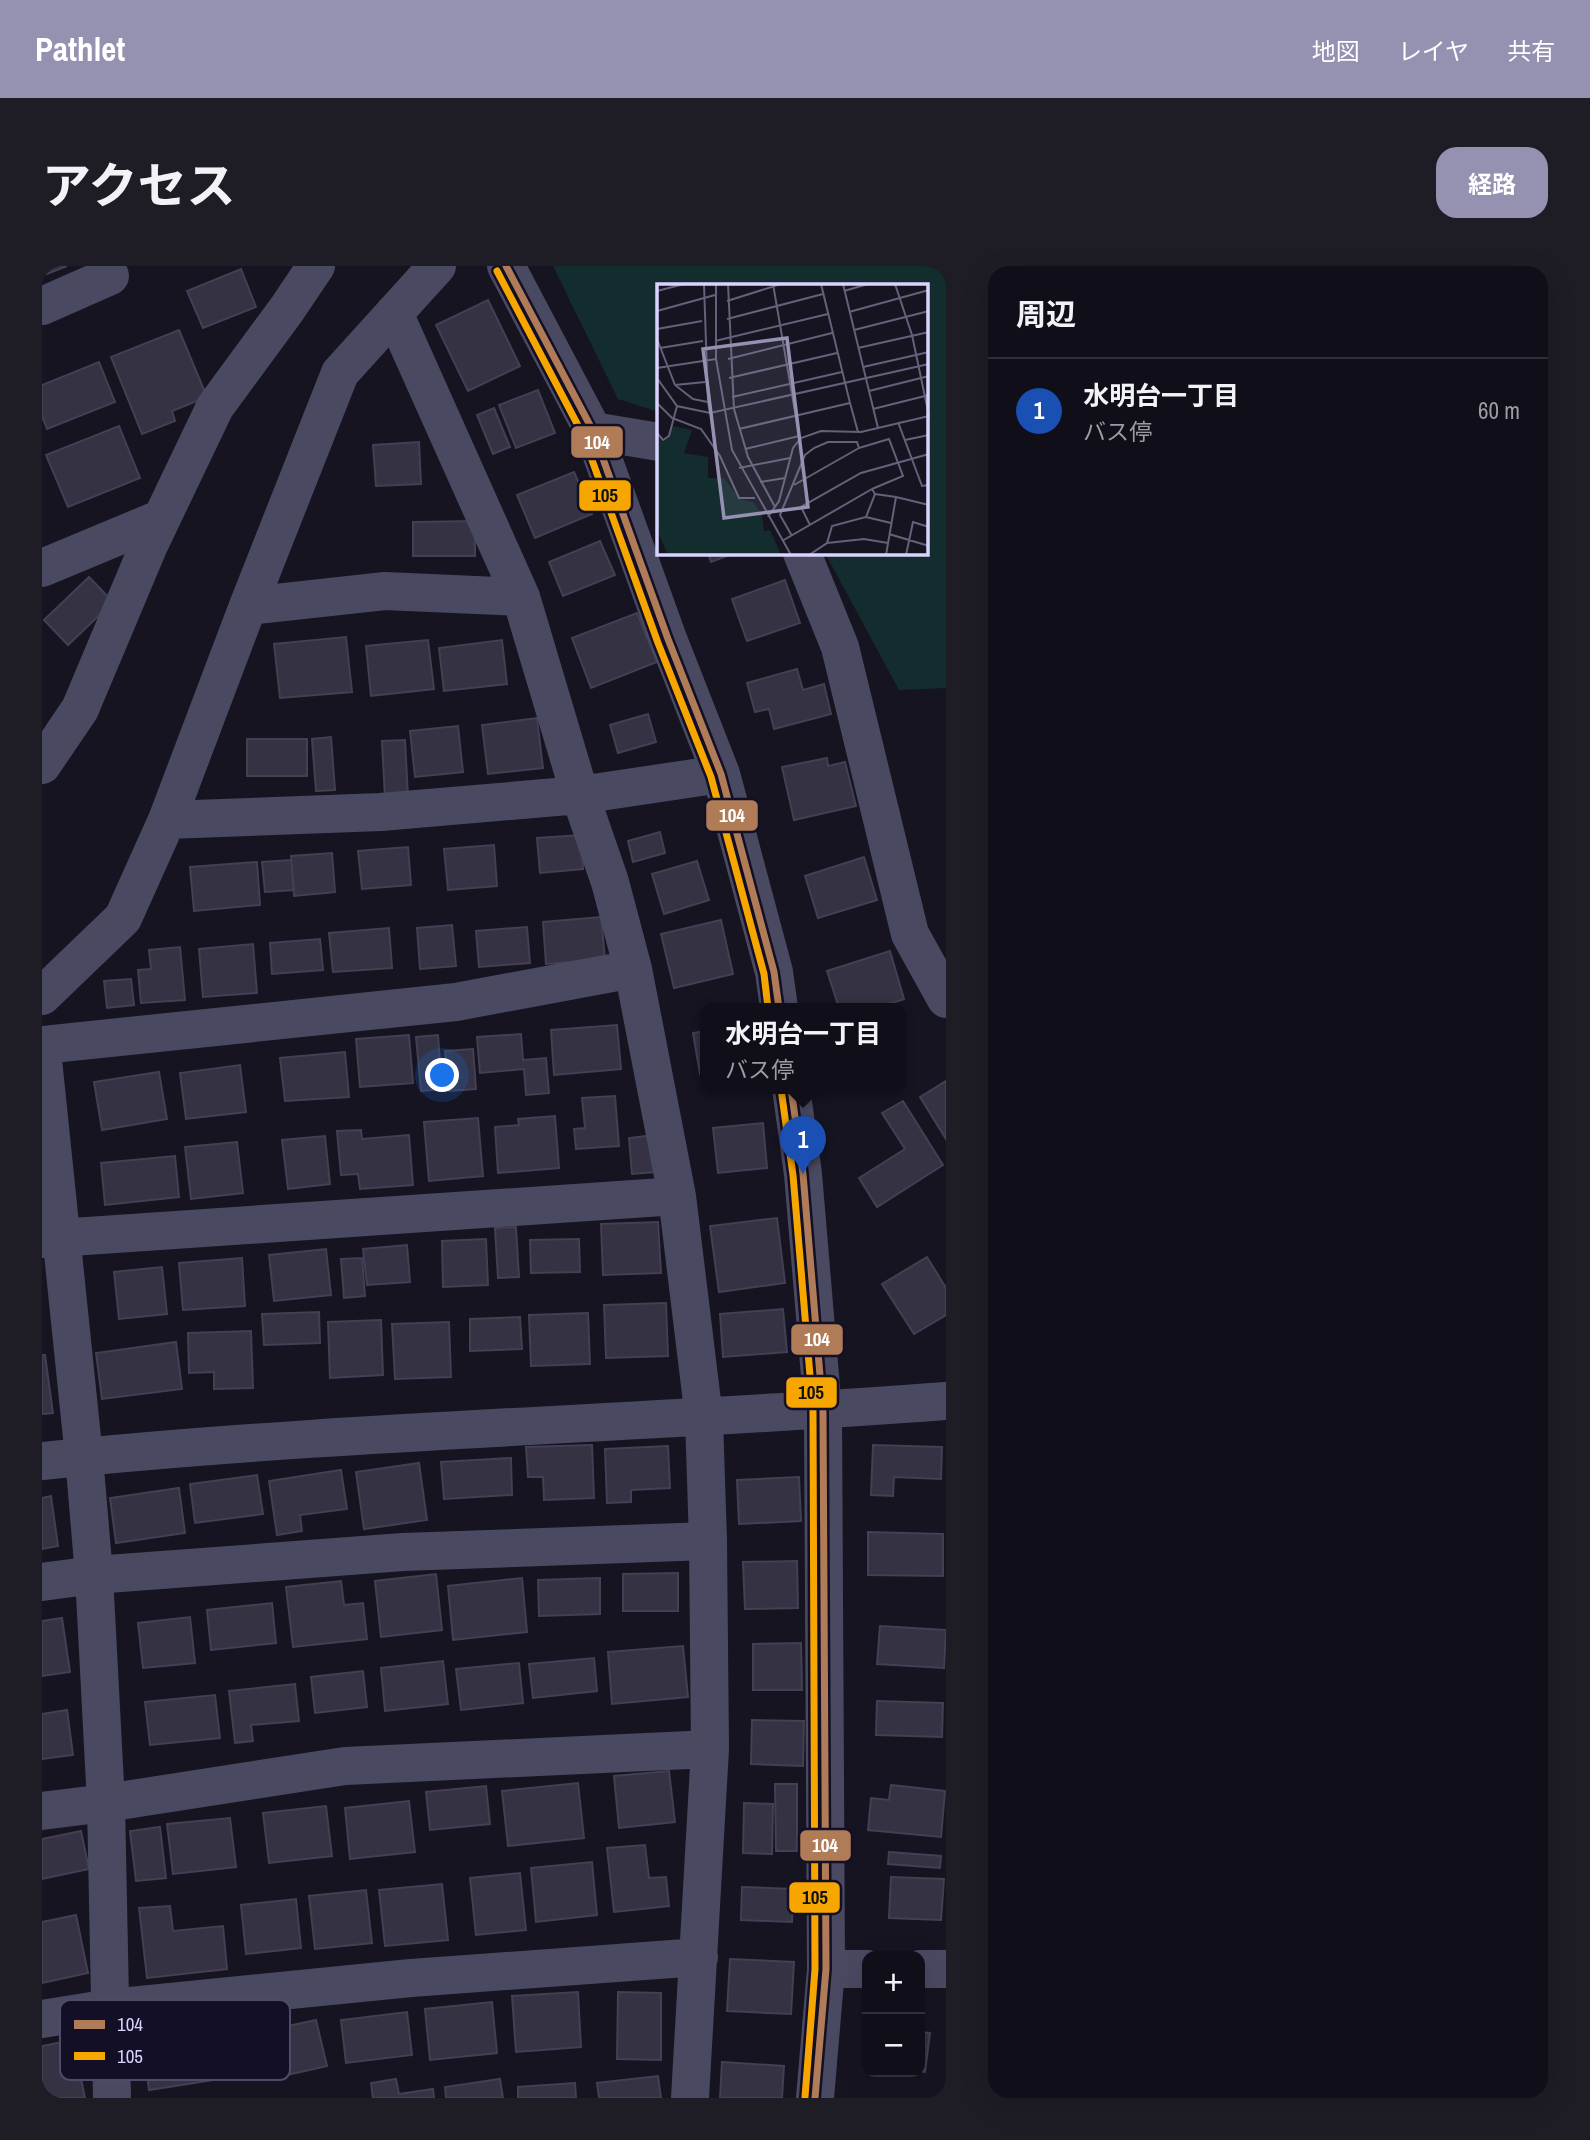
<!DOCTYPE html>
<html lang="ja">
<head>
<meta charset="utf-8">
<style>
  body { margin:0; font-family:"Archivo Narrow","Noto Sans JP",sans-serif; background:#1e1d26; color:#f1f3f6 }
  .controls { position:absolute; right:21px; bottom:21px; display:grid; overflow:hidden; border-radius:14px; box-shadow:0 7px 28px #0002 }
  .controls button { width:63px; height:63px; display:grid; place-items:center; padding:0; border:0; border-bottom:2px solid #302f38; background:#100f19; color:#f1f3f6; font:35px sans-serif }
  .you { position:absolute; left:401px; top:810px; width:24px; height:24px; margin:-18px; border:5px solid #fff; border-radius:50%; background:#1a73e8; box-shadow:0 0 0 10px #1a73e833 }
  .badge { display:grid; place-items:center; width:46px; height:46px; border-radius:50%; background:#9591b1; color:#fff; font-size:23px; font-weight:700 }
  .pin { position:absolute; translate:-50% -58px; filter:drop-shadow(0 2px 4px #0008) }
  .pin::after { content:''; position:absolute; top:37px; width:24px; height:21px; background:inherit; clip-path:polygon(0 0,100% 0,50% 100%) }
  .popup { position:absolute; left:658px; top:737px; width:206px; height:91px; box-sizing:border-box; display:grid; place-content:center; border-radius:14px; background:#100f19; filter:drop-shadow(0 2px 5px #0005); font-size:23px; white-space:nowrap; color:#9c9ca2 }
  .popup b { font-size:26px; color:#f1f3f6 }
  .popup::after { content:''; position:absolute; left:50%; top:100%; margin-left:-14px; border:14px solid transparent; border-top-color:#100f19 }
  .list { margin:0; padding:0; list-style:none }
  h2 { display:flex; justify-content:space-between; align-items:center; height:91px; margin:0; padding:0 28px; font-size:30px }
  h2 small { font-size:23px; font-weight:400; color:#9c9ca2 }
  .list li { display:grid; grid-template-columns:46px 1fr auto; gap:21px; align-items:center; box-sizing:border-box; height:105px; padding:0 28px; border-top:2px solid #302f38 }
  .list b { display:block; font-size:26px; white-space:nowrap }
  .list p { margin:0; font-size:23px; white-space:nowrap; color:#9c9ca2 }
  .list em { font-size:23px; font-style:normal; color:#9c9ca2 }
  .map { position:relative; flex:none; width:904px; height:1832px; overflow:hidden; border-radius:21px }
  header { display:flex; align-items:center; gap:42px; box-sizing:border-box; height:98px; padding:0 35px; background:#9591b1; color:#fff }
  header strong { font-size:33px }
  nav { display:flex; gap:38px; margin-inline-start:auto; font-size:24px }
  .intro { display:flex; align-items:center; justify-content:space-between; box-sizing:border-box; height:168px; padding:0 42px }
  h1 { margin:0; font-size:49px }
  .button { padding:18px 32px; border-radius:21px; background:#9591b1; color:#fff; font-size:24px; font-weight:700 }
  main { display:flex; gap:42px; padding:0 42px }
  aside { flex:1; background:#100f19; border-radius:21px; box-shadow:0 7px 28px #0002 }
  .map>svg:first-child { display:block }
</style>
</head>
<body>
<header>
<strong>Pathlet</strong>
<nav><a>地図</a><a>レイヤ</a><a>共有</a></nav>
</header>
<div class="intro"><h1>アクセス</h1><a class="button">経路</a></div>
<main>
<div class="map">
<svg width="904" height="1832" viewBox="0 0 904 1832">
  <rect width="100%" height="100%" fill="#161421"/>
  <!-- green -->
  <path fill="#132c2d" d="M 511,0 L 904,0 L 904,422 L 857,424 L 783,287 L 885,287 L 885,19 L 617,19 L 617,146 L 576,133 Z"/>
  <!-- building -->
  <path fill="#343243" stroke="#433f54" stroke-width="2" d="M 0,0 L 25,0 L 0,10 Z
    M 199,3 L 214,41 L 161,62 L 145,25 Z
    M 446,34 L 478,100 L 426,125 L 394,59 Z
    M 137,64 L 165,131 L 130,145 L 133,155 L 100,168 L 69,91 Z
    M 57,96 L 73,136 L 5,163 L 0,150 L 0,119 Z
    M 496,124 L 513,167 L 474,182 L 457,139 Z
    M 452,142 L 468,181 L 451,188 L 435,149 Z
    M 77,160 L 98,212 L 26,241 L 4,189 Z
    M 377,176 L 379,218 L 334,220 L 331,179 Z
    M 532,206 L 550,248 L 493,272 L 475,229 Z
    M 433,255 L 433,290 L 371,290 L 371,256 Z
    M 558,275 L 573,309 L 521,330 L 507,296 Z
    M 666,287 L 693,287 L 669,296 Z
    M 47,311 L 71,336 L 26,379 L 2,354 Z
    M 743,314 L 758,357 L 705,375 L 690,333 Z
    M 595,347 L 615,396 L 549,422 L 530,372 Z
    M 304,371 L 310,426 L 238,432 L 232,378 Z
    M 386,374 L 392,423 L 329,430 L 324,380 Z
    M 460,374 L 465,418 L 402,425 L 397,382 Z
    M 755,403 L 761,424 L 782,418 L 789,448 L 732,463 L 727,443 L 713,446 L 705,417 Z
    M 606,448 L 614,476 L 576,487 L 568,459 Z
    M 495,452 L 501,502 L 446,508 L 440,459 Z
    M 416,460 L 421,506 L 373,511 L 368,465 Z
    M 289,471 L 293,524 L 274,525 L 270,473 Z
    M 205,473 L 265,473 L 265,510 L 205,510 Z
    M 363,474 L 366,531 L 343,532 L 340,475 Z
    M 785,492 L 786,500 L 803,496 L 814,540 L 752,554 L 740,501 Z
    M 618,566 L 623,587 L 591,596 L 586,575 Z
    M 539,569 L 541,603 L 498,607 L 495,572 Z
    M 452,579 L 455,620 L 406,624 L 402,583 Z
    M 366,581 L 369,619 L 320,623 L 316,585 Z
    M 290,587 L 293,626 L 252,630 L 249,590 Z
    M 822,591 L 835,634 L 776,652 L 763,610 Z
    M 249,594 L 252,624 L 223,626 L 220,596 Z
    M 655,595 L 667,634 L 622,648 L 610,608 Z
    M 215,596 L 218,639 L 152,645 L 148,601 Z
    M 559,651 L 563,693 L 504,698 L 501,656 Z
    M 679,654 L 691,708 L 632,722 L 619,668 Z
    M 410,659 L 414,700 L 378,703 L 375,662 Z
    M 485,661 L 488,697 L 437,701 L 434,665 Z
    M 347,662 L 350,702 L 291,706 L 287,667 Z
    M 278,673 L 281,704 L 230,708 L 228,677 Z
    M 211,678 L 215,727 L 161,731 L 157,683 Z
    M 138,681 L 143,734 L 99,737 L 96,704 L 109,703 L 107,684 Z
    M 848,685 L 862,733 L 834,742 L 797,742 L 785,705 Z
    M 89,713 L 92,739 L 65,742 L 62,715 Z
    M 575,759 L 579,803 L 512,809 L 509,764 Z
    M 663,765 L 663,807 L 658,808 L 651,767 Z
    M 479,768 L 481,794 L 504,792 L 507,827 L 484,829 L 482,803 L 438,807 L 435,771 Z
    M 367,769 L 371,817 L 318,821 L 314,773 Z
    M 396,769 L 400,823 L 379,825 L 374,771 Z
    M 431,783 L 434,823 L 407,825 L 403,785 Z
    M 303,786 L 307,831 L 243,835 L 238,792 Z
    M 198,799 L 204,846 L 144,853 L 138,807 Z
    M 117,806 L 125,853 L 60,864 L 52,816 Z
    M 904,815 L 904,873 L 878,831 Z
    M 573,830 L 577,880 L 534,883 L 532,863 L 543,862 L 540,832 Z
    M 861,835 L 901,899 L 835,941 L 817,912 L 863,883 L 840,847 Z
    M 513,850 L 517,902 L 456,907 L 453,861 L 477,859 L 476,853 Z
    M 436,852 L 441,910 L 387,915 L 382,856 Z
    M 721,857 L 725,902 L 676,907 L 671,862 Z
    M 319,864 L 320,873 L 367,869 L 371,919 L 318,923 L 316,908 L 299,909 L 295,865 Z
    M 611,869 L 614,906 L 590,908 L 587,872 Z
    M 283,870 L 288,918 L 246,923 L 240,874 Z
    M 195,876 L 201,927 L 149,933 L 143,881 Z
    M 133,890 L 137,931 L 63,939 L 59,897 Z
    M 735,952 L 743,1017 L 677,1026 L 668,960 Z
    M 616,956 L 619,1007 L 561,1009 L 559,958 Z
    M 474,961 L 477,1011 L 456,1012 L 453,962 Z
    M 444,973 L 446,1019 L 401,1021 L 400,975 Z
    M 537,973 L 538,1006 L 489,1007 L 488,974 Z
    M 365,979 L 368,1016 L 325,1019 L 321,983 Z
    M 284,983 L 289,1029 L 232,1035 L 227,989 Z
    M 885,991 L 904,1022 L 904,1049 L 872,1068 L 840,1018 Z
    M 200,992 L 203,1040 L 141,1044 L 137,997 Z
    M 320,992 L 323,1030 L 302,1032 L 299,993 Z
    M 120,1001 L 125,1048 L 77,1053 L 72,1006 Z
    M 624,1037 L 626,1090 L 564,1092 L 562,1039 Z
    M 741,1043 L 745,1086 L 681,1091 L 678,1048 Z
    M 277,1046 L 278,1077 L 222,1079 L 220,1048 Z
    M 546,1047 L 548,1098 L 489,1100 L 487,1049 Z
    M 478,1051 L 480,1083 L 428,1085 L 428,1053 Z
    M 339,1054 L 341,1109 L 288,1112 L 286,1056 Z
    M 407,1056 L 409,1111 L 353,1113 L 350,1058 Z
    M 209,1065 L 211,1122 L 172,1123 L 172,1106 L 147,1107 L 146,1067 Z
    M 134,1076 L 140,1123 L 60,1133 L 54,1087 Z
    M 0,1089 L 3,1089 L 11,1147 L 0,1148 Z
    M 550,1179 L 552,1232 L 502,1234 L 501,1211 L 486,1211 L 484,1181 Z
    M 831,1179 L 900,1181 L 899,1213 L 852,1211 L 851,1230 L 829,1229 Z
    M 626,1180 L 628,1222 L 589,1224 L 589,1236 L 565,1237 L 563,1183 Z
    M 469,1192 L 470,1229 L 402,1233 L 399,1196 Z
    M 377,1197 L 385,1254 L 322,1263 L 314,1206 Z
    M 299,1204 L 305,1243 L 258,1249 L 260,1265 L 235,1269 L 227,1215 Z
    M 215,1209 L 221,1248 L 153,1257 L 148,1218 Z
    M 757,1211 L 759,1255 L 697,1258 L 695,1214 Z
    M 137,1222 L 143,1267 L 74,1277 L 68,1232 Z
    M 9,1230 L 16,1280 L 0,1283 L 0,1232 Z
    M 826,1266 L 901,1268 L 901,1310 L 826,1309 Z
    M 755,1295 L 756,1342 L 703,1343 L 701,1296 Z
    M 636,1307 L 636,1345 L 581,1345 L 581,1308 Z
    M 394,1308 L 400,1364 L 339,1371 L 333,1315 Z
    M 480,1312 L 485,1366 L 411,1374 L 406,1320 Z
    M 558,1312 L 558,1348 L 497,1350 L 496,1314 Z
    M 299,1315 L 302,1339 L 321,1337 L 325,1373 L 251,1381 L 244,1321 Z
    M 230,1337 L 234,1377 L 169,1384 L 165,1344 Z
    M 148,1351 L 153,1397 L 101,1402 L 96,1357 Z
    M 20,1352 L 28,1406 L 0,1410 L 0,1355 Z
    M 838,1360 L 904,1364 L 902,1402 L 835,1398 Z
    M 759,1377 L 760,1424 L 711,1424 L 711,1378 Z
    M 641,1380 L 646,1431 L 570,1438 L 566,1386 Z
    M 552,1392 L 555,1425 L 491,1432 L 487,1398 Z
    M 401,1395 L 406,1438 L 343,1445 L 339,1402 Z
    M 477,1397 L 481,1437 L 419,1444 L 414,1403 Z
    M 321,1405 L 325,1441 L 273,1447 L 269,1411 Z
    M 253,1418 L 257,1455 L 209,1459 L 211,1475 L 193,1477 L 187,1425 Z
    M 173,1429 L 178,1472 L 108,1479 L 103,1436 Z
    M 835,1435 L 901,1437 L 900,1471 L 834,1469 Z
    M 25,1444 L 31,1489 L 0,1493 L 0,1448 Z
    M 710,1454 L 762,1455 L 761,1500 L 709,1498 Z
    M 627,1505 L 633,1556 L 577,1562 L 572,1510 Z
    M 536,1517 L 542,1572 L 466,1580 L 460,1525 Z
    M 733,1518 L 755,1518 L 755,1585 L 734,1585 Z
    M 849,1519 L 903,1525 L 899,1571 L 826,1564 L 829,1532 L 847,1534 Z
    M 444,1520 L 448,1558 L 388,1564 L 384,1526 Z
    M 367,1535 L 373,1586 L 308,1593 L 303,1542 Z
    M 702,1537 L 731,1538 L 730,1588 L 701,1587 Z
    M 284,1540 L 290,1590 L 227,1597 L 221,1547 Z
    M 188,1552 L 194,1601 L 131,1608 L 125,1558 Z
    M 118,1561 L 124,1612 L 94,1615 L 88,1565 Z
    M 39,1565 L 47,1603 L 0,1613 L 0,1573 Z
    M 603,1579 L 607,1612 L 624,1611 L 627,1640 L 572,1646 L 565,1582 Z
    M 847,1586 L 899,1590 L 898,1602 L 846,1598 Z
    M 550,1596 L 555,1649 L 494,1656 L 489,1602 Z
    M 478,1607 L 484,1664 L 434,1669 L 428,1612 Z
    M 849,1611 L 902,1613 L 899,1654 L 847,1652 Z
    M 400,1618 L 406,1674 L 343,1680 L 337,1624 Z
    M 700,1621 L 751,1623 L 750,1656 L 699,1654 Z
    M 324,1624 L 330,1677 L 273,1683 L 267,1630 Z
    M 254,1633 L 259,1682 L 204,1688 L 199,1639 Z
    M 128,1640 L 131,1665 L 181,1660 L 185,1703 L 105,1712 L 97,1642 Z
    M 34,1649 L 46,1707 L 0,1717 L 0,1656 Z
    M 688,1693 L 752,1696 L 749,1748 L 685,1745 Z
    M 536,1726 L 539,1781 L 474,1786 L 470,1730 Z
    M 576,1726 L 619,1727 L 619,1794 L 575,1793 Z
    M 878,1731 L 882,1732 L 879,1755 L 878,1754 Z
    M 450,1736 L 455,1787 L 388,1794 L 383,1743 Z
    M 365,1746 L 370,1789 L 304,1797 L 299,1754 Z
    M 274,1754 L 285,1800 L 223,1814 L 213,1767 Z
    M 190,1765 L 197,1810 L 107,1824 L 101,1778 Z
    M 878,1766 L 888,1767 L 883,1806 L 878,1805 Z
    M 31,1774 L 43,1832 L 0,1832 L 0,1780 Z
    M 680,1796 L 742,1800 L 740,1832 L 678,1832 Z
    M 616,1810 L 619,1832 L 557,1832 L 555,1817 Z
    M 354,1813 L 357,1828 L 391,1823 L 392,1832 L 331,1832 L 329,1817 Z
    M 458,1813 L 461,1832 L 404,1832 L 403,1821 Z
    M 533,1817 L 534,1832 L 476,1832 L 476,1821 Z"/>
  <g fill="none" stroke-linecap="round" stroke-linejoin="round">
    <!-- minor -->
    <path stroke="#4a4962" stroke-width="38" d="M 464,0 L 551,165 L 626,373 L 679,508 L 732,706 L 737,742
      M 0,40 L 68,10 L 64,0
      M 352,47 L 479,331 L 538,529 L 568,616 L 591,703 L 635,930 L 662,1152 L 666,1275 L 668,1483 L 648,1832
      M 551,165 L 617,176
      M 760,287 L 798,381 L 868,668 L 904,733
      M 0,302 L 120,252
      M 206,340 L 343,325 L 479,331
      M 0,499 L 38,443 L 107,279 L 173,141 L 245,43 L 274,0
      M 125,554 L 339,546 L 538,529 L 679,508
      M 0,730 L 81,652 L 125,554 L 206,340 L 298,107 L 395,0
      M 0,779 L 414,736 L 591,703
      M 0,784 L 42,1191 L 52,1309 L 64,1537 L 70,1832
      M 749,822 L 761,908 L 781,1145 L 784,1703 L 773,1832
      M 0,973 L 635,930
      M 0,1195 C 300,1164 603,1158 904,1135
      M 0,1316 L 52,1309 L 361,1286 L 666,1275
      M 0,1545 L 64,1537 L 303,1500 L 668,1483
      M 784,1703 L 825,1703
      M 878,1703 L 904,1703
      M 0,1753 L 68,1742 L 369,1712 L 657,1691"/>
    <!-- bus-1 casing -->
    <g stroke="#130f26" stroke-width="12">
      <path id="bus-1" d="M 464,0 L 551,165 L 626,373 L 679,508 L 732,706 L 737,742
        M 749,822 L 761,908 L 781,1145 L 784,1703 L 773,1832"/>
    </g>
    <!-- bus-2 casing -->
    <g stroke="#130f26" stroke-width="12">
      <path id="bus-2" d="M 455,5 L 541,169 L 616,377 L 669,511 L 722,708 L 726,742
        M 739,823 L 751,909 L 771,1145 L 773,1703 L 763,1831"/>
    </g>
    <!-- bus-1 -->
    <use href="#bus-1" stroke="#b07c57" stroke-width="7"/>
    <!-- bus-2 -->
    <use href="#bus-2" stroke="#f7a600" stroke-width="7"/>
  </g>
  <!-- overview -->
  <g transform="translate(615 18)">
    <rect width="271" height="271" fill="#161421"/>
    <path d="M 16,142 L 35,146 L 27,169 L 51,173 L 51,194 L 67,194 L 82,215 L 96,218 L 105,231 L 107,247 L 113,246 L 124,271 L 11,271 L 0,246 L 0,152 L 6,158 Z" fill="#132c2d"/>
    <path fill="none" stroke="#64617a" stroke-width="2" d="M 47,0 L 51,118M 59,0 L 59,75 L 75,166 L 134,271M 71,0 L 77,125 L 91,173 L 118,223M 116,0 L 142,151M 164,0 L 193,119M 186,0 L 221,144M 0,7 L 27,0M 187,7 L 211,0M 70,17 L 124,0M 0,27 L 58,11M 192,28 L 272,6M 70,35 L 166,10M 0,45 L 45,37M 197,46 L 272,27M 0,55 L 18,101 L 36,115 L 51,118 L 53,129M 58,57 L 171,30M 3,64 L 46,57M 201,64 L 272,48M 71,75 L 175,49M 206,83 L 272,68M 0,84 L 59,75M 0,94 L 20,122 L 53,129 L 272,80M 72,94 L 180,69M 18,101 L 48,98M 212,107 L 272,92M 75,113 L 185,88M 0,119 L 15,134 L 44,145 L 63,172 L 82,214 L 98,214M 216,125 L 272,111M 241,138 L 265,202 L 272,201M 82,145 L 193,119 L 201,148M 0,149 L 6,156 L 12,152 L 20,122M 248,156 L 272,151M 88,165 L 142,152M 82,184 L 133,174M 103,198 L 128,194M 137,201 L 202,164M 218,210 L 239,213M 111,233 L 122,217 L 136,164 L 144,154 L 164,147 L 204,148 L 272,132 L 255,51 L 238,0M 209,233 L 234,239M 153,241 L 144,223 L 204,189 L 272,170M 232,250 L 272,262M 135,252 L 123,231 L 148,171 L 157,164 L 171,158 L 200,158 L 202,164 L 232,155 L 246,192 L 215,205M 125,257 L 215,205 L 218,210 L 209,233 L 175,242 L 170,259 L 152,271M 170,259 L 207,255 L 231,259M 229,271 L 239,213 L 272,221M 249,271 L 256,238 L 272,243"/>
    <path fill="#9591b1" fill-opacity="0.15" stroke="#9591b1" stroke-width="3.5" d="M 130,54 L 151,223 L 67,234 L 46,65 Z"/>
    <rect width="271" height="271" fill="none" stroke="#d9d4ff" stroke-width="3.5"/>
  </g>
  <!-- legend -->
  <rect x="18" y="1734" width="230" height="80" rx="10" fill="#130f26" stroke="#4e4a67" stroke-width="2"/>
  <rect x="32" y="1754" width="31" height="9" fill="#b07c57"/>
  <rect x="32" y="1786" width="31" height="8" fill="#f7a600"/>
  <g font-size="19" fill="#d9d4ff">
    <text x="75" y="1765">104</text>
    <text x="75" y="1797">105</text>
  </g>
  <g stroke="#130f26" stroke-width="2.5">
    <rect x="528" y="159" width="54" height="34" rx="7" fill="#b07c57"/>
    <rect x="536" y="213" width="54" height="33" rx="7" fill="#f7a600"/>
    <rect x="663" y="533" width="54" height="33" rx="7" fill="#b07c57"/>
    <rect x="748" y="1057" width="54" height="33" rx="7" fill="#b07c57"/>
    <rect x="743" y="1110" width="53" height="33" rx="7" fill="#f7a600"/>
    <rect x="757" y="1563" width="53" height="33" rx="7" fill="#b07c57"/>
    <rect x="746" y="1615" width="53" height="33" rx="7" fill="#f7a600"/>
  </g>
  <g font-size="19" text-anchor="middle" font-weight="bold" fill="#fff">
    <text x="555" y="183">104</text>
    <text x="690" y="556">104</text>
    <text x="775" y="1080">104</text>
    <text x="783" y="1586">104</text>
  </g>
  <g font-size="19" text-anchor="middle" font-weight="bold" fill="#111">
    <text x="563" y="236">105</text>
    <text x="769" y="1133">105</text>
    <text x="773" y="1638">105</text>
  </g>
</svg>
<div class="controls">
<button>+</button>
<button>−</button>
</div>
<div class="you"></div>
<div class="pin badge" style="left:761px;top:908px;background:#1a4fb4">1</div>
<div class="popup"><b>水明台一丁目</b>バス停</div>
</div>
<aside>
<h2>周辺<small></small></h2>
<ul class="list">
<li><span class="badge" style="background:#1a4fb4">1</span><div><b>水明台一丁目</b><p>バス停</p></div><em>60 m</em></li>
</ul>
</aside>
</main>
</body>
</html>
